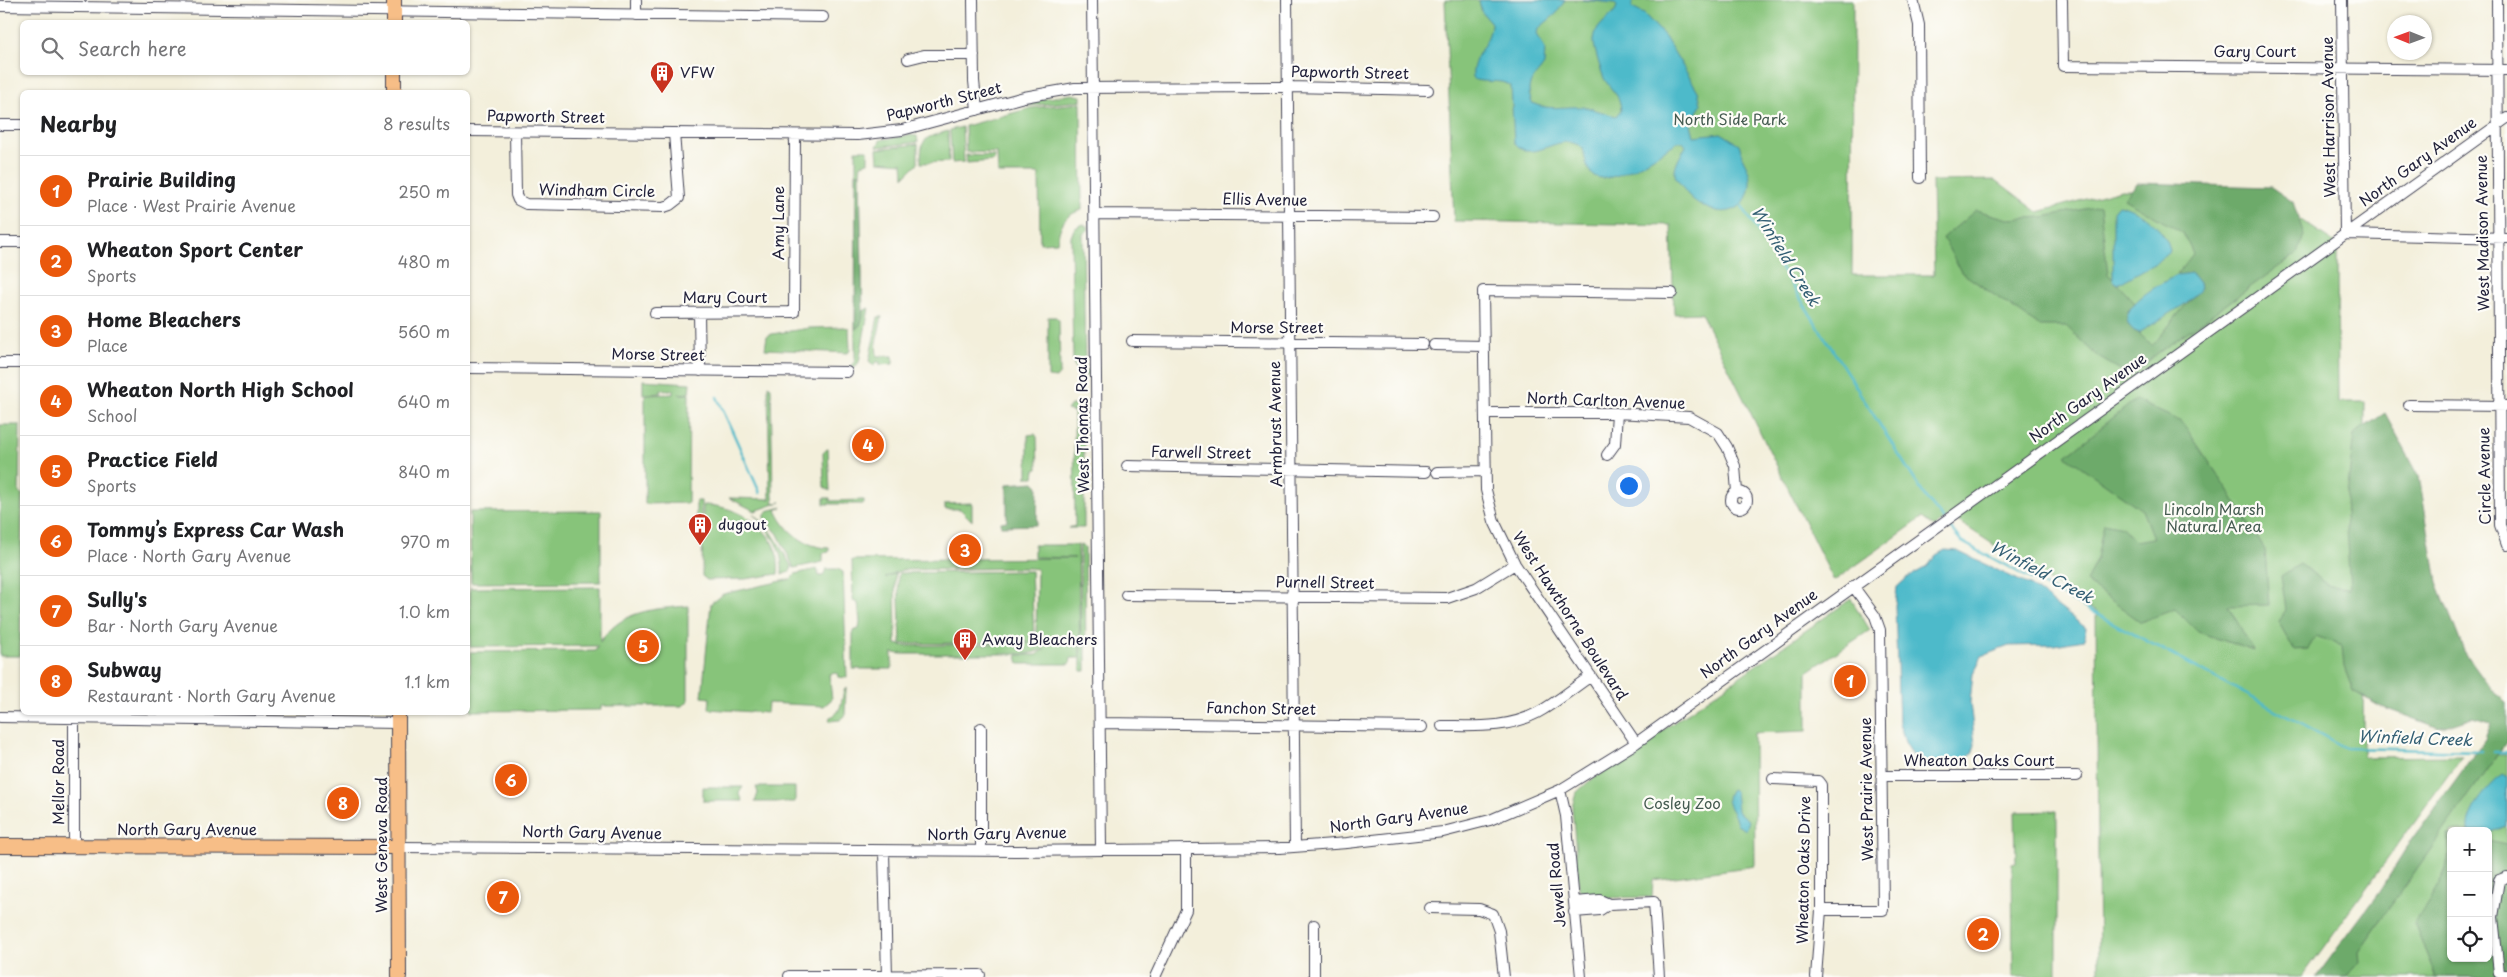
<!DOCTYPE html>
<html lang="en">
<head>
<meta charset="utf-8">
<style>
  body { margin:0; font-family:"Playpen Sans",sans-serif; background:#f2f2f2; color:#202124 }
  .controls { position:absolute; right:15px; bottom:15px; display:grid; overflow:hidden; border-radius:8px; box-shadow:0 1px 4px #0004 }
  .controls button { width:45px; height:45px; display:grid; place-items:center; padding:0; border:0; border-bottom:1px solid #e0e0e0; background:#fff; color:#202124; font:25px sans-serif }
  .compass { position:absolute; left:2387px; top:15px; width:45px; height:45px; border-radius:50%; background:#fff; box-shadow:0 1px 4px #0004; rotate:271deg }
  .you { position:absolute; left:1628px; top:485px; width:18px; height:18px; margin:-12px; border:4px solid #fff; border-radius:50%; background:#1a73e8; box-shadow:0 0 0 8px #1a73e833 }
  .badge { display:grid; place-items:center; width:32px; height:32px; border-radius:50%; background:#ea580c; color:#fff; font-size:16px; font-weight:700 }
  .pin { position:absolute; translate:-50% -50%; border:2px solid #fff; box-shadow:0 1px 5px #0006 }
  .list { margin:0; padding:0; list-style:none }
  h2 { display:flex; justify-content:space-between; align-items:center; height:65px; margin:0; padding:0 20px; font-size:21px }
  h2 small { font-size:16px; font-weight:400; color:#757577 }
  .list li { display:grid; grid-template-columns:32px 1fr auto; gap:15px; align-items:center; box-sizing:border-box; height:70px; padding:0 20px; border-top:1px solid #e0e0e0 }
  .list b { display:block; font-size:19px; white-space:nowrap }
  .list p { margin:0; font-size:16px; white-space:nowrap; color:#757577 }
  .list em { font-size:16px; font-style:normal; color:#757577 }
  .icon { flex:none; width:28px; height:28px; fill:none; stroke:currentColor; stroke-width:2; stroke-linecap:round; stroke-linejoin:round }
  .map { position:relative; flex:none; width:2507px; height:977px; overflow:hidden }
  .search { position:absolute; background:#fff; box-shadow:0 1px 4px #0004; left:20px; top:20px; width:450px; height:55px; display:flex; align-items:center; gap:12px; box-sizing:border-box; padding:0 18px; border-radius:8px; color:#757577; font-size:19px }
  .panel { position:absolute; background:#fff; box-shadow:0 1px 4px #0004; left:20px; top:90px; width:450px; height:625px; border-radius:8px }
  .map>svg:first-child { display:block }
</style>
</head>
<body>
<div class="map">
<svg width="2507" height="977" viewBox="0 0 2507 977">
  <rect width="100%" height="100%" fill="#fdfcf7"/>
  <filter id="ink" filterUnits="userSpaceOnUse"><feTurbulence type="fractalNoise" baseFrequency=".02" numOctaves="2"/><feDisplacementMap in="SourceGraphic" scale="10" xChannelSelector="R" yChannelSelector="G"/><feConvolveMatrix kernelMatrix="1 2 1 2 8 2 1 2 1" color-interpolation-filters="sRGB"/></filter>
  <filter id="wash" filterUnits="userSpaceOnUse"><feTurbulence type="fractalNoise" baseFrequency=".0096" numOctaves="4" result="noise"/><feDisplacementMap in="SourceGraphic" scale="20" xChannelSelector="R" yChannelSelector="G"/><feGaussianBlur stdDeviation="1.12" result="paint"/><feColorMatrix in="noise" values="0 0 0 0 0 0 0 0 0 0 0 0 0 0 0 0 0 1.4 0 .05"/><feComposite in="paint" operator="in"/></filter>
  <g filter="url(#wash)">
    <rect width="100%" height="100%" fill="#f3efdb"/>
    <!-- green -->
    <path fill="#87c47a" stroke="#54735a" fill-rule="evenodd" d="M 1445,0 L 1853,0 L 1852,275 L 1934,275 L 1932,181 L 1996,180 L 2038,212 L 2121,190 L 2235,192 L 2283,208 L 2337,244 L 2338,402 L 2365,402 L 2363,757 L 2462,756 L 2302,977 L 2099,977 L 2096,612 L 1950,516 L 1935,527 L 1922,518 L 1834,581 L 1701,313 L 1674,314 L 1671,225 L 1454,221 Z
      M 1072,94 L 1081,96 L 1081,101 L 1027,106 L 1037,100 Z
      M 1081,103 L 1082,210 C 1064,215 1060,225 1057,242 L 1040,243 L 1039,174 L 998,174 L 997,153 L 966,152 L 965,126 L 1031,108 Z
      M 962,127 L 964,162 L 952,163 L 950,130 Z
      M 948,131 L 949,162 L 921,163 C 921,137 924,138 948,131 Z
      M 909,135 L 917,136 L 918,142 L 877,147 L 880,140 Z
      M 918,144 L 918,163 L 904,177 L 903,163 L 878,161 L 877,149 Z
      M 856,150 L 868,150 L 868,162 L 861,164 L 860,173 L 856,173 Z
      M 966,155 L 994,156 L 994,161 L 967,163 Z
      M 1082,224 L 1087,226 L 1089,229 L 1083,234 L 1085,371 L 1092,371 L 1086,376 L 1077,372 L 1073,362 L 1071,237 L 1074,229 Z
      M 869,308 L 859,362 L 855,367 L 850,367 L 855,361 L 855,329 L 860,325 L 863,311 Z
      M 878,317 L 882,317 L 876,343 L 877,356 L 893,356 L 893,364 L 880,365 L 880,362 L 876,362 L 875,365 L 872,364 L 869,361 Z
      M 1048,317 L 1056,317 L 1059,320 L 1060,373 L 1056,378 L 1048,377 Z
      M 844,327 L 849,328 L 850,350 L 848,353 L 765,349 L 767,336 L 772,334 L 809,328 Z
      M 643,380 L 690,383 L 689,393 L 679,394 L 689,394 L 688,503 L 645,504 L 645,395 L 673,394 L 673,390 L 661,390 L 661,393 L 643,394 Z
      M 768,385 L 771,387 L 773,495 L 774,503 L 781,502 L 755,511 L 729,498 L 770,499 Z
      M 1071,405 L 1084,406 L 1084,528 L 1068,528 L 1075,526 L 1074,412 L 1067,410 Z
      M 0,425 L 20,425 L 19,493 L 22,494 L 20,656 L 0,656 Z
      M 1035,434 L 1037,437 L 1038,469 L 1035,470 L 1034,477 L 1025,477 L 1028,475 L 1028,435 Z
      M 827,449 L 828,449 L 830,491 L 824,487 L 823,453 Z
      M 824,498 L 830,498 L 830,501 L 864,500 L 864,504 L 824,504 Z
      M 696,501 L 701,501 L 701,538 L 696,538 Z
      M 972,503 L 972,521 L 960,509 L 945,509 L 945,504 Z
      M 703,505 C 740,505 783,532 778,574 L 745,579 L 707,580 L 702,576 Z
      M 782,507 L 776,510 L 777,512 C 787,533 805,547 829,548 L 829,552 L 823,553 L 823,562 L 794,568 L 778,534 L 764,518 L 767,511 Z
      M 601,511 L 601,582 L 471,583 L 470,512 Z
      M 753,514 C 773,527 780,548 792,567 L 789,572 L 782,575 C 784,549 770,531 753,514 Z
      M 1034,545 L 1078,545 L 1080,658 L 1071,658 L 1070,664 L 1019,664 L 1017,655 L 1037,655 L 1045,649 L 1028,654 L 902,654 L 892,653 L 892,669 L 853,669 L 853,631 L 859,629 L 860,622 L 858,603 L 853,601 L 852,560 L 1075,558 L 1034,557 ZM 1029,568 L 1037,569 L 1036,643 L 904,646 L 896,644 L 895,572 L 885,578 L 902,570 Z
      M 1080,545 L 1085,547 L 1086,671 L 1081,671 Z
      M 817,569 L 819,576 L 823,576 L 826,569 L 838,569 L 843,572 L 847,678 L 838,677 L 837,673 L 829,674 L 832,699 L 824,706 L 768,703 L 767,713 L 709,709 L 710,698 L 702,697 L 711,603 L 723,594 L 791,579 L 795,574 Z
      M 1031,571 L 1034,637 L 1032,637 L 1032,642 L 901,644 L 898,577 L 900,573 Z
      M 600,587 L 600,642 C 622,610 652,609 688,606 L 688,701 L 683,706 L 601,706 L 601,710 L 471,711 L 470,652 L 595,651 L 598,646 L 470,647 L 470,588 Z
      M 1851,599 L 1870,630 L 1807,672 L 1807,731 L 1754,733 L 1755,866 L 1653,880 L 1652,897 L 1592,898 L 1583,895 L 1579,888 L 1572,807 L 1576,793 L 1587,783 Z
      M 846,687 L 845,716 L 840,720 L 829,721 L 830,717 C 844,713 840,697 846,687 Z
      M 2498,754 L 2507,754 L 2507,977 L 2333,977 ZM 2451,831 L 2488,831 L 2488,958 L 2451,958 Z
      M 703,787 L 743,787 L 739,793 L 743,801 L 703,801 Z
      M 756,787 L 795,787 L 795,802 L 755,802 L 758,793 Z
      M 2057,811 L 2057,977 L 2013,977 L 2012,864 L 2016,863 L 2015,812 Z"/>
    <!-- forest -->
    <path fill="#6daa6a" stroke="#486652" d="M 856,173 L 860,173 L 863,317 L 860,325 L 855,329 Z
      M 2137,183 L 2271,187 L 2293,202 L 2304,235 L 2298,253 L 2158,353 L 2131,376 L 2098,357 L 2066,326 L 2039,326 L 1961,272 L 1943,238 L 1976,210 L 2008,219 L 2043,217 L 2100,206 L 2108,274 L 2135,303 L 2128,311 L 2127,318 L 2136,333 L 2139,333 L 2152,346 C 2168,328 2182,307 2200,290 L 2199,283 L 2191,274 L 2176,275 L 2193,254 L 2183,233 L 2124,199 Z
      M 2135,400 L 2182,422 L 2228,490 L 2265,550 L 2269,605 L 2228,606 L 2254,651 L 2198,632 L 2175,609 L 2141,622 L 2086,582 L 2097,558 L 2104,523 L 2122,527 L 2135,541 L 2153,538 L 2142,510 L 2066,456 Z
      M 2385,413 L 2419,476 L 2437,582 L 2464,651 L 2493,691 L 2507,702 L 2507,741 L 2366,941 L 2359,951 L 2360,961 L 2346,977 L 2316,977 L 2379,892 L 2410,843 L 2485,739 L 2491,722 L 2472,717 L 2439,728 L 2379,706 L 2353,691 L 2344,667 L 2342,646 L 2316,636 L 2308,649 L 2294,650 L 2278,621 L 2286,610 L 2281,576 L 2300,564 L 2330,586 L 2350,588 L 2345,514 L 2354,434 Z
      M 1034,482 L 1038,486 L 1037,525 L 1001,526 L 1001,522 L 1007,521 L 1007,484 Z
      M 2448,835 L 2451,835 L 2451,958 L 2488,958 L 2488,841 L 2507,845 L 2507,977 L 2436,977 L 2414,924 C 2431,897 2455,869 2448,835 Z"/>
    <!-- water -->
    <path fill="#4ebaca" stroke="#386e82" d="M 1479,0 L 1565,0 L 1557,13 L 1538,29 L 1537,34 L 1545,49 L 1544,65 C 1534,80 1524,82 1532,103 C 1548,111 1565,106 1582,107 C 1589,107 1607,114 1616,116 L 1621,110 C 1620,94 1613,93 1605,80 C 1602,75 1593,46 1594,40 C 1595,22 1615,18 1617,6 L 1614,3 L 1582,0 L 1633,0 L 1632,8 L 1644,14 L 1663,34 L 1698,91 L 1701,104 L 1691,124 L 1694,136 L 1721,133 L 1739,144 C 1741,149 1741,154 1743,159 C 1747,167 1751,174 1750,184 C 1746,225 1700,215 1683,188 C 1681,184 1676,179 1675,175 C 1674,165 1681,155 1686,146 L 1683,142 L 1678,142 C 1661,151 1614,187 1594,176 C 1586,170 1585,157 1583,148 C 1557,128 1535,168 1514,142 L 1511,86 C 1501,78 1484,84 1473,79 C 1470,56 1491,44 1491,23 L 1481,11 Z
      M 2118,205 C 2137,208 2168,230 2170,251 L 2159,261 L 2118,284 L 2113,280 L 2113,211 Z
      M 2191,273 L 2199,283 L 2200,290 L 2185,304 L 2139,333 C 2135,332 2130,328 2128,323 C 2120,305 2163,282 2175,276 C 2180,274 2186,274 2191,273 Z
      M 1945,550 L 1957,551 L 2031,586 L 2086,628 L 2084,640 L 2054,645 L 2009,646 L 1982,656 L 1973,674 L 1970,702 L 1975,745 L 1972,754 L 1965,760 L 1955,761 L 1924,762 L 1915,759 L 1905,742 L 1899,724 L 1895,606 L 1897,587 L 1907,578 L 1928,566 L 1936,555 Z
      M 2502,775 L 2507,778 L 2507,826 L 2488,833 L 2488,831 L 2468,831 C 2466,811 2488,787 2502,775 Z
      M 1731,789 L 1735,791 L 1737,811 L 1749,821 L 1746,830 L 1737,825 C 1736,811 1720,803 1731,789 Z"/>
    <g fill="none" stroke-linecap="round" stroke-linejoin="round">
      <!-- stream -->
      <path stroke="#4ebaca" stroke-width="2.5" d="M 1742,206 L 1926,498 L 1944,520
        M 717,397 L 760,493
        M 1947,524 L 1962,542 L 2346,748 L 2481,751
        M 2493,752 L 2507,752"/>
    </g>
  </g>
  <g filter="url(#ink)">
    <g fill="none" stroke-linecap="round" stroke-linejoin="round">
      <!-- minor casing -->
      <g stroke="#414153" stroke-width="12">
        <path id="minor" d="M 973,0 L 974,81 L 977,110
          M 1092,0 L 1101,849
          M 1287,0 L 1295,847
          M 1913,0 L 1919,25 L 1920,178
          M 2062,0 L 2063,66 L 2507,70
          M 2342,0 L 2345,234
          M 2497,0 L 2500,525 L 2507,545
          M 0,6 L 823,17
          M 636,15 L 636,0
          M 908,59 L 924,55 L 974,55
          M 0,125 L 22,125
          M 468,131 L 858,135 L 902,130 L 1024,97 L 1075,88 L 1289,87 L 1428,90
          M 515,132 L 516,195 L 518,200 L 526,204 L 664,207 L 670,205 L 679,198 L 674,133
          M 1096,214 L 1433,217
          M 2345,234 L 2507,238
          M 0,242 L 22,242
          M 655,313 L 794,312 L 795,135
          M 699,313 L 700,371
          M 1132,341 L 1423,344
          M 1434,345 L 1484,346
          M 0,363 L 22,363
          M 468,368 L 847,372
          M 2409,405 L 2507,406
          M 1485,413 L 1617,413 L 1689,417 L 1718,433 L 1727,447 L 1735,466 L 1737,492
          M 1607,455 L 1615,444 L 1617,413
          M 1127,466 L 1426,472
          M 1437,472 L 1486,471
          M1731 500a8 8 0 1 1 16 0a8 8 0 1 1-16 0Z
          M 1126,595 L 1447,598 L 1476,588 L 1515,564
          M 0,717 L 398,723
          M 1101,723 L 1422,727
          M 1442,726 C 1474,726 1507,729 1537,713 C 1556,703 1573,688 1591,676
          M 981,728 L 981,851
          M 1636,743 L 1515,564 L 1494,521 L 1486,490 L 1483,291 L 1672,293
          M 1881,776 L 2077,776
          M 1773,779 L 1818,781 L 1821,785 L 1821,910 L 1816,977
          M 1560,790 L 1566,816 L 1581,977
          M 74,846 L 74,718
          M 398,847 L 1017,851 L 1280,848 L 1347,843 L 1443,832 L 1490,820 L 1560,790 L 1636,743 L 2507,118
          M 884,851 L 887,977
          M 2507,877 L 2499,880 L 2493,917 L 2499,973 L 2507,975
          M 1574,902 L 1600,900 L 1609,904 L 1654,902 L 1659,977
          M 1430,908 L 1479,909 L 1493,914 L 1499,931 L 1504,977
          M 1821,910 L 1883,910 L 1880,630 L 1875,616 L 1853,586
          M 1574,912 L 1600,910 L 1609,904
          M 1314,925 L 1314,977
          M 789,976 L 980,975
          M 1155,977 L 1186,910 L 1186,849"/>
      </g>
      <!-- major casing -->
      <g stroke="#414153" stroke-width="16">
        <path id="major" d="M 394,0 L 394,22
          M 394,72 L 394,92
          M 398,712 L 399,977
          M 0,846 L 398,847"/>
      </g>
      <!-- minor -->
      <use href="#minor" stroke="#fff" stroke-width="10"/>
      <!-- major -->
      <use href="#major" stroke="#f7be87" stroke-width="14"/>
    </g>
  </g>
  <!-- icons -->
  <defs>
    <g id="building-pin" transform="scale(1.25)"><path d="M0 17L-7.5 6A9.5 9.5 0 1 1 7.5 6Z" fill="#c8321e" stroke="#fdfcf7"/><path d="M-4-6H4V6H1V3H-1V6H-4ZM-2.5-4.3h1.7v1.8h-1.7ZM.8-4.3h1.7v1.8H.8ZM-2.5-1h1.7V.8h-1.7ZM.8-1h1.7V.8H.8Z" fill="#fff"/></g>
  </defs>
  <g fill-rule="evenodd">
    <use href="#building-pin" x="662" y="73"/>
    <use href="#building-pin" x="700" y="525"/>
    <use href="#building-pin" x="965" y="640"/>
  </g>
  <g text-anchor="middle" stroke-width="4.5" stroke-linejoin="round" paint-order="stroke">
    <!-- street labels -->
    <g font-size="15" fill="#22223b" stroke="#fdfcf7">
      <text x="2255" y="57">Gary Court</text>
      <text transform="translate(1350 73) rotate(1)" y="5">Papworth Street</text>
      <text transform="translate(944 102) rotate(-14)" y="5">Papworth Street</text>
      <text transform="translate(546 117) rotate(1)" y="5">Papworth Street</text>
      <text transform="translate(2329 117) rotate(-91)" y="5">West Harrison Avenue</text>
      <text transform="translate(2418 162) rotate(-36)" y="5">North Gary Avenue</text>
      <text transform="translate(597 191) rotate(1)" y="5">Windham Circle</text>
      <text transform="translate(1265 200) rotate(1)" y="5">Ellis Avenue</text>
      <text transform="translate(779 223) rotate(-90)" y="5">Amy Lane</text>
      <text transform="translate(2483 233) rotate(-91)" y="5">West Madison Avenue</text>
      <text x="725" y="303">Mary Court</text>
      <text x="1277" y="333">Morse Street</text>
      <text transform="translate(658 355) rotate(1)" y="5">Morse Street</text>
      <text transform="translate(2088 398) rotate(-36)" y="5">North Gary Avenue</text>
      <text transform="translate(1606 401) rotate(2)" y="5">North Carlton Avenue</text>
      <text transform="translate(1276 424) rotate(-91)" y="5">Armbrust Avenue</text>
      <text transform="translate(1083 425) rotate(-91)" y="5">West Thomas Road</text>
      <text transform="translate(1201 453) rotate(1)" y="5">Farwell Street</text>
      <text transform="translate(2485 476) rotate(-91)" y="5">Circle Avenue</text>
      <text transform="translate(1325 583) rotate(1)" y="5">Purnell Street</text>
      <text transform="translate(1570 616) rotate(57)" y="5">West Hawthorne Boulevard</text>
      <text transform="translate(1759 634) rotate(-36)" y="5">North Gary Avenue</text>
      <text transform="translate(1261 709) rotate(1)" y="5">Fanchon Street</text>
      <text x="1979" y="766">Wheaton Oaks Court</text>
      <text transform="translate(59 782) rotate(-90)" y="5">Mellor Road</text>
      <text transform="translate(1867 789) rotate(-91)" y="5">West Prairie Avenue</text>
      <text transform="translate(1399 818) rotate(-8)" y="5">North Gary Avenue</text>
      <text x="187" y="835">North Gary Avenue</text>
      <text transform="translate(592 833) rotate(1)" y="5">North Gary Avenue</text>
      <text transform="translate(997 834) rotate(-1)" y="5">North Gary Avenue</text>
      <text transform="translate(382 845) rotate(-90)" y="5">West Geneva Road</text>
      <text transform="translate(1804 870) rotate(-89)" y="5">Wheaton Oaks Drive</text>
      <text transform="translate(1557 885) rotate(-95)" y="5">Jewell Road</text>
    </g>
    <!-- poi labels -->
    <g font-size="15" fill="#22223b" stroke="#fdfcf7" text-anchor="start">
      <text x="680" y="78">VFW</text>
      <text x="718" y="530">dugout</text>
      <text x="982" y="645">Away Bleachers</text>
    </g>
    <!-- park labels -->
    <g font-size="15" fill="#455b51" stroke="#fdfcf7">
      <text x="1730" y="125">North Side Park</text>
      <text x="2214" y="515">Lincoln Marsh<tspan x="2214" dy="17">Natural Area</tspan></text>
      <text x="1682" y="809">Cosley Zoo</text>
    </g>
    <!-- water labels -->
    <g font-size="16" font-style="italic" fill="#345f74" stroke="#fdfcf7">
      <text transform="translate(1786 256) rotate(58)" y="6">Winfield Creek</text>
      <text transform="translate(2042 572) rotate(28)" y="6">Winfield Creek</text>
      <text transform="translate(2415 738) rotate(2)" y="6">Winfield Creek</text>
    </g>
  </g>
</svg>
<div class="controls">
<button>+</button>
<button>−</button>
<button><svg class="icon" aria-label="locate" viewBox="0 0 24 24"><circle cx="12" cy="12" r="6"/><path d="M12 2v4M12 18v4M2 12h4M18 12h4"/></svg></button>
</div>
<svg class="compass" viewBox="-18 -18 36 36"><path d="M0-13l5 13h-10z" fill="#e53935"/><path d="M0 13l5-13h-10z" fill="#757577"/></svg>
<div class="you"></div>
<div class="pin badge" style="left:1850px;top:681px">1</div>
<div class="pin badge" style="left:1983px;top:934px">2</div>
<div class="pin badge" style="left:965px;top:550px">3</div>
<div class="pin badge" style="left:868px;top:445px">4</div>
<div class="pin badge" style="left:643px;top:646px">5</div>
<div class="pin badge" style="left:511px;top:780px">6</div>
<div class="pin badge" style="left:503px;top:897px">7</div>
<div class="pin badge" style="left:343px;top:803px">8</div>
<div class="search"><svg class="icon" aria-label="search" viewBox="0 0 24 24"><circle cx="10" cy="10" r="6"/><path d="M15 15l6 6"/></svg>Search here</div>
<section class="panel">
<h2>Nearby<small>8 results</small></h2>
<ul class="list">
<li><span class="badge">1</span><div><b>Prairie Building</b><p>Place · West Prairie Avenue</p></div><em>250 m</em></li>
<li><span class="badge">2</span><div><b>Wheaton Sport Center</b><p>Sports</p></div><em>480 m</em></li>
<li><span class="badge">3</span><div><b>Home Bleachers</b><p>Place</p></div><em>560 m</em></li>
<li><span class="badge">4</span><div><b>Wheaton North High School</b><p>School</p></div><em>640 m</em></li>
<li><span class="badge">5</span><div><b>Practice Field</b><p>Sports</p></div><em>840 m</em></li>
<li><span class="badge">6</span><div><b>Tommy’s Express Car Wash</b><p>Place · North Gary Avenue</p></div><em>970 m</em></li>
<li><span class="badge">7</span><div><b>Sully's</b><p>Bar · North Gary Avenue</p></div><em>1.0 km</em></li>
<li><span class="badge">8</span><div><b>Subway</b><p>Restaurant · North Gary Avenue</p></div><em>1.1 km</em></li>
</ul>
</section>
</div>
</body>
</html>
